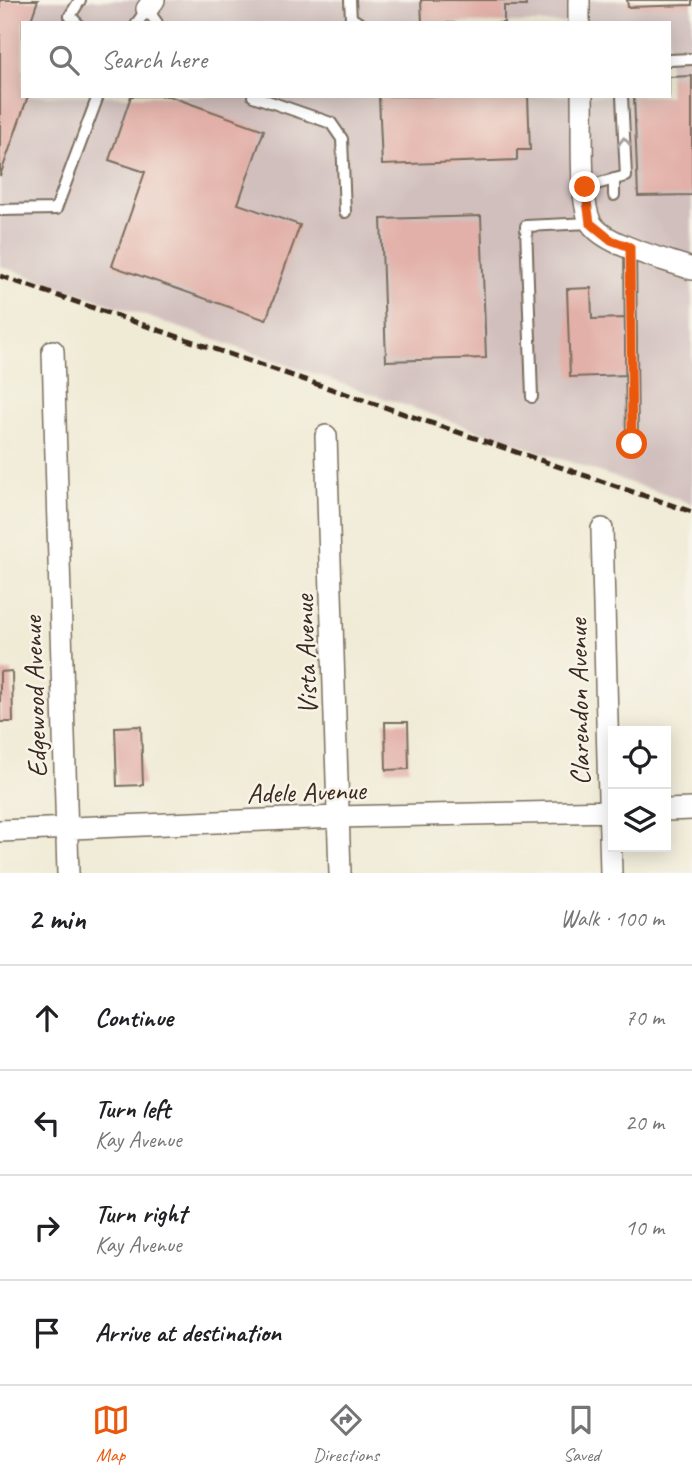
<!DOCTYPE html>
<html lang="en">
<head>
<meta charset="utf-8">
<style>
  body { margin:0; font-family:Caveat,sans-serif; background:#f6f6f6; color:#202124 }
  .controls { position:absolute; right:21px; bottom:21px; display:grid; overflow:hidden; border-radius:0px; box-shadow:0 4px 18px #0003 }
  .controls button { width:63px; height:63px; display:grid; place-items:center; padding:0; border:0; border-bottom:2px solid #e0e0e0; background:#fff; color:#202124; font:35px sans-serif }
  .stop { position:absolute; width:21px; height:21px; margin:-16px; border:5px solid #ea580c; border-radius:50%; background:#fff }
  .stop.end { background:#ea580c; border-color:#fff; box-shadow:0 2px 7px #0008 }
  .list { margin:0; padding:0; list-style:none }
  h2 { display:flex; justify-content:space-between; align-items:center; height:91px; margin:0; padding:0 28px; font-size:30px }
  h2 small { font-size:23px; font-weight:400; color:#757577 }
  .list li { display:grid; grid-template-columns:46px 1fr auto; gap:21px; align-items:center; box-sizing:border-box; height:105px; padding:0 28px; border-top:2px solid #e0e0e0 }
  .list b { display:block; font-size:26px; white-space:nowrap }
  .list p { margin:0; font-size:23px; white-space:nowrap; color:#757577 }
  .list em { font-size:23px; font-style:normal; color:#757577 }
  .icon { flex:none; width:38px; height:38px; fill:none; stroke:currentColor; stroke-width:2; stroke-linecap:round; stroke-linejoin:round }
  .map { position:relative; flex:none; width:692px; height:873px; overflow:hidden }
  .search { position:absolute; background:#fff; box-shadow:0 4px 18px #0003; left:21px; right:21px; top:21px; height:77px; display:flex; align-items:center; gap:18px; box-sizing:border-box; padding:0 24px; border-radius:0px; color:#757577; font-size:26px }
  .sheet { height:511px; background:#fff }
  nav { display:flex; justify-content:space-around; align-items:center; box-sizing:border-box; height:98px; border-top:2px solid #e0e0e0; background:#fff; font-size:19px; color:#757577 }
  nav a { display:grid; justify-items:center; gap:4px }
  nav .on { color:#ea580c }
  .map>svg:first-child { display:block }
</style>
</head>
<body>
<div class="map">
<svg width="692" height="873" viewBox="0 0 692 873">
  <rect width="100%" height="100%" fill="#f7f3e8"/>
  <filter id="ink" filterUnits="userSpaceOnUse"><feTurbulence type="fractalNoise" baseFrequency=".0143" numOctaves="2"/><feDisplacementMap in="SourceGraphic" scale="14" xChannelSelector="R" yChannelSelector="G"/><feConvolveMatrix kernelMatrix="1 2 1 2 8 2 1 2 1" color-interpolation-filters="sRGB"/></filter>
  <filter id="wash" filterUnits="userSpaceOnUse"><feTurbulence type="fractalNoise" baseFrequency=".00686" numOctaves="4" result="noise"/><feDisplacementMap in="SourceGraphic" scale="28" xChannelSelector="R" yChannelSelector="G"/><feGaussianBlur stdDeviation="1.57" result="paint"/><feColorMatrix in="noise" values="0 0 0 0 0 0 0 0 0 0 0 0 0 0 0 0 0 1.4 0 .05"/><feComposite in="paint" operator="in"/></filter>
  <g filter="url(#wash)">
    <rect width="100%" height="100%" fill="#f0ebd5"/>
    <!-- industrial -->
    <path fill="#d1bfbd" fill-rule="evenodd" d="M 0,0 L 692,0 L 692,504 L 0,266 ZM 23,23 L 669,23 L 669,96 L 23,96 Z"/>
    <g id="blocks">
      <!-- building -->
      <path fill="#e2b0a8" d="M 0,0 L 38,0 L 31,20 L 38,23 L 23,23 L 23,96 L 28,96 L 0,176 Z
        M 421,0 L 525,0 L 526,6 L 504,6 L 504,23 L 422,23 Z
        M 627,0 L 692,0 L 692,5 L 628,7 Z
        M 692,76 L 692,195 L 638,196 L 634,96 L 669,96 L 669,77 Z
        M 131,96 L 169,96 L 264,130 L 238,204 L 300,225 L 266,320 L 112,266 L 145,172 L 109,160 Z
        M 379,96 L 528,96 L 530,150 L 517,150 L 517,160 L 382,165 Z
        M 481,216 L 486,358 L 386,361 L 381,219 Z
        M 591,288 L 592,319 L 626,318 L 628,375 L 570,377 L 567,289 Z
        M 12,671 L 13,722 L 0,722 L 0,672 Z
        M 385,722 L 408,722 L 409,769 L 386,770 Z
        M 141,726 L 143,785 L 117,786 L 115,727 Z"/>
    </g>
  </g>
  <g filter="url(#ink)">
    <use href="#blocks" fill-opacity="0" stroke="#7a6e5e" stroke-width="2"/>
    <g fill="none" stroke-linecap="round" stroke-linejoin="round">
      <!-- service casing -->
      <g stroke="#7a6e5e" stroke-width="14">
        <path id="service" d="M 350,0 L 351,18 L 359,23
          M 77,23 L 70,16 L 80,0
          M 137,23 L 147,9 L 157,23
          M 669,60 L 692,59
          M 253,96 L 331,123 L 342,139 L 345,212
          M 614,179 L 614,195
          M 585,187 L 626,176 L 622,96
          M 0,210 L 56,209 L 98,96
          M 630,247 L 632,444
          M 532,397 L 526,226 L 590,223"/>
      </g>
      <!-- minor casing -->
      <g stroke="#7a6e5e" stroke-width="24">
        <path id="minor" d="M 579,0 L 579,23
          M 147,9 L 154,0
          M 582,96 C 583,126 579,197 590,221 C 601,245 668,260 692,269
          M 53,351 L 68,873
          M 326,436 L 340,873
          M 602,529 L 611,873
          M 666,810 L 692,809
          M 0,831 L 337,817 L 613,811"/>
      </g>
      <!-- service -->
      <use href="#service" stroke="#fff" stroke-width="10"/>
      <!-- minor -->
      <use href="#minor" stroke="#fff" stroke-width="21"/>
      <!-- rail -->
      <path stroke="#3b2a1e" stroke-width="5" stroke-dasharray="10 5" stroke-linecap="butt" d="M 0,276 L 692,512"/>
    </g>
    <!-- one-way arrows -->
    <defs><path id="oneway-chevron" d="M-2-3.5L2.5 0L-2 3.5" fill="none" stroke-width="1.6" stroke-linecap="round" stroke-linejoin="round" transform="scale(1.75)"/></defs>
    <use stroke="#a79f9a" href="#oneway-chevron" transform="translate(624 142) rotate(-93)"/>
  </g>
  <g fill="none" stroke-linecap="round" stroke-linejoin="round" filter="url(#ink)">
    <!-- route -->
    <path stroke="#ea580c" stroke-width="9" d="M 585,187 L 590,223 L 611,240 L 630,247 L 632,444"/>
  </g>
  <g text-anchor="middle" stroke-width="5" stroke-linejoin="round" paint-order="stroke">
    <!-- street labels -->
    <g font-size="28" fill="#3b2a1e" stroke="#f7f3e8">
      <text transform="translate(305 655) rotate(-92)" y="10">Vista Avenue</text>
      <text transform="translate(34 697) rotate(-92)" y="10">Edgewood Avenue</text>
      <text transform="translate(578 702) rotate(-91)" y="10">Clarendon Avenue</text>
      <text transform="translate(306 791) rotate(-2)" y="10">Adele Avenue</text>
    </g>
  </g>
</svg>
<div class="controls">
<button><svg class="icon" aria-label="locate" viewBox="0 0 24 24"><circle cx="12" cy="12" r="6"/><path d="M12 2v4M12 18v4M2 12h4M18 12h4"/></svg></button>
<button><svg class="icon" aria-label="layers" viewBox="0 0 24 24"><path d="M12 4l9 5-9 5-9-5zM3 14l9 5 9-5"/></svg></button>
</div>
<div class="stop" style="left:632px;top:444px"></div>
<div class="stop end" style="left:585px;top:187px"></div>
<div class="search"><svg class="icon" aria-label="search" viewBox="0 0 24 24"><circle cx="10" cy="10" r="6"/><path d="M15 15l6 6"/></svg>Search here</div>
</div>
<section class="sheet">
<h2>2 min<small>Walk · 100 m</small></h2>
<ul class="list">
<li><svg class="icon" aria-label="ahead" viewBox="0 0 24 24"><path d="M12 20V5M6 11l6-6 6 6"/></svg><div><b>Continue</b></div><em>70 m</em></li>
<li><svg class="icon" aria-label="left" viewBox="0 0 24 24"><path d="M17 20v-9H6M10 6l-5 5 5 5"/></svg><div><b>Turn left</b><p>Kay Avenue</p></div><em>20 m</em></li>
<li><svg class="icon" aria-label="right" viewBox="0 0 24 24"><path d="M7 20v-9h11M14 6l5 5-5 5"/></svg><div><b>Turn right</b><p>Kay Avenue</p></div><em>10 m</em></li>
<li><svg class="icon" aria-label="arrive" viewBox="0 0 24 24"><path d="M6 21V4h12l-3 4 3 4H6"/></svg><div><b>Arrive at destination</b></div></li>
</ul>
</section>
<nav>
<a class="on"><svg class="icon" aria-label="map" viewBox="0 0 24 24"><path d="M3 6l6-2 6 2 6-2v14l-6 2-6-2-6 2zM9 4v14M15 6v14"/></svg>Map</a>
<a><svg class="icon" aria-label="directions" viewBox="0 0 24 24"><path d="M12 3l9 9-9 9-9-9zM9 14v-3h6M13 9l2 2-2 2"/></svg>Directions</a>
<a><svg class="icon" aria-label="saved" viewBox="0 0 24 24"><path d="M7 4h10v16l-5-4-5 4z"/></svg>Saved</a>
</nav>
</body>
</html>
